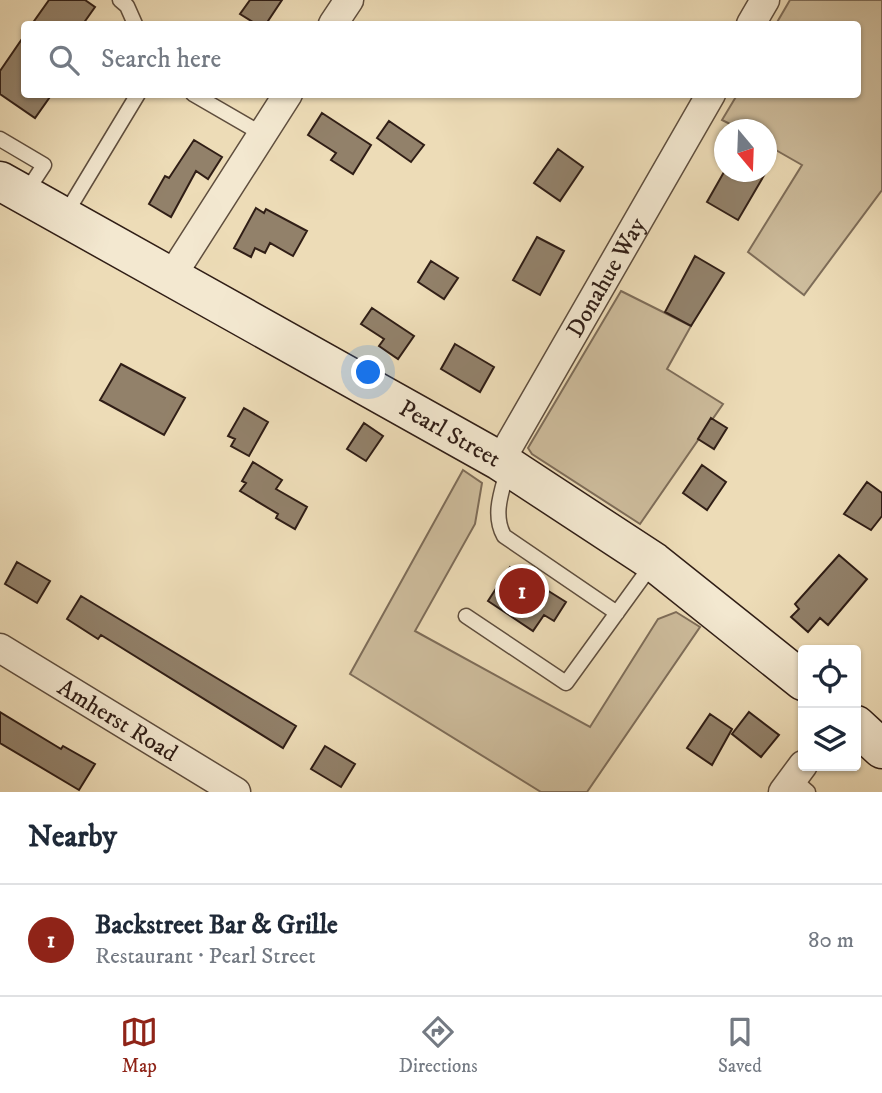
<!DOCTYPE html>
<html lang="en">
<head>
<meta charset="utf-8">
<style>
  body { margin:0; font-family:"IM FELL DW Pica",serif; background:#f2f2f3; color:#1f2937 }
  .controls { position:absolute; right:21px; bottom:21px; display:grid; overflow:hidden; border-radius:7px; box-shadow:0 2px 5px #0004 }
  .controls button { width:63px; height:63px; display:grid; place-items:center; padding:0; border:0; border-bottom:2px solid #e0e1e3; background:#fff; color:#1f2937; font:35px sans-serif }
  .compass { position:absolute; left:714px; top:119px; width:63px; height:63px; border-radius:50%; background:#fff; box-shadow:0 2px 5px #0004; rotate:161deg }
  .you { position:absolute; left:369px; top:373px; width:24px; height:24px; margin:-18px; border:5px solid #fff; border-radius:50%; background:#1a73e8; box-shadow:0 0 0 10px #1a73e833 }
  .badge { display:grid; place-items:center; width:46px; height:46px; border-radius:50%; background:#8f2418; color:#fff; font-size:23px; font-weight:700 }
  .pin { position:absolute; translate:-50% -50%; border:4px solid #fff; box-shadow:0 2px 7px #0006 }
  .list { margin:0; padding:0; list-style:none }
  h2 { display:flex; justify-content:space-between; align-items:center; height:91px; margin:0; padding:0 28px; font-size:30px }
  h2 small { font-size:23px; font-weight:400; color:#747a83 }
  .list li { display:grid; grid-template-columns:46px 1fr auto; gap:21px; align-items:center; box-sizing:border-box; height:112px; padding:0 28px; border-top:2px solid #e0e1e3 }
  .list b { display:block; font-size:26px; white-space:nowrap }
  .list p { margin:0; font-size:23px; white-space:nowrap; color:#747a83 }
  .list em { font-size:23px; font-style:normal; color:#747a83 }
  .icon { flex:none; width:38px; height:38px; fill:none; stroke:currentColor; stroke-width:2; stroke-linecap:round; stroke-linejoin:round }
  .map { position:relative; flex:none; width:882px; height:792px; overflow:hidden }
  .search { position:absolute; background:#fff; box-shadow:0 2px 5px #0004; left:21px; right:21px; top:21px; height:77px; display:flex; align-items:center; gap:18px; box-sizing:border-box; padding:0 24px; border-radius:7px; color:#747a83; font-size:26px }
  .sheet { height:203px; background:#fff }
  nav { display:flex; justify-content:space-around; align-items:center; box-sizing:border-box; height:98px; border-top:2px solid #e0e1e3; background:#fff; font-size:19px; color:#747a83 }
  nav a { display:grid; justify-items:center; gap:4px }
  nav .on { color:#8f2418 }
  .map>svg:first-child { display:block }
</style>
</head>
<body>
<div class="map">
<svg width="882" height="792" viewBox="0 0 882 792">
  <rect width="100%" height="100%" fill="#eddcb7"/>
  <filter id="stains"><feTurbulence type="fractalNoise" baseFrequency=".00286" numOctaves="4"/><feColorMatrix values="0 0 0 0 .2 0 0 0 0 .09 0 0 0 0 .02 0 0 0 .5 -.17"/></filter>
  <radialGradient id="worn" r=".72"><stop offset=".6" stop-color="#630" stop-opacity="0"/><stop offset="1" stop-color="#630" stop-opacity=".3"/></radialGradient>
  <!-- green -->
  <path fill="#cdbc9c" stroke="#7e6d59" stroke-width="2" d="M 790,0 L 882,0 L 882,190 L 804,295 L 748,252 L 802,165 L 767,145 L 766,130 L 740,129 L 722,120 L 737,95 L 858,94 L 858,24 L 776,24 Z
    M 621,291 L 691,326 L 667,369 L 723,404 L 640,524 L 532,454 L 528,448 Z
    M 463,470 L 482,483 L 475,524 L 415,631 L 590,727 L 658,619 L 676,612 L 700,627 L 587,792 L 541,792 L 350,674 Z"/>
  <!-- building -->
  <path fill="#92816a" stroke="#301e16" stroke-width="2" d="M 49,0 L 85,0 L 95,7 L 83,24 L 32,24 Z
    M 250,0 L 282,0 L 266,24 L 256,24 L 240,14 Z
    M 24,36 L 24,94 L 52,94 L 35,118 L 0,94 L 0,71 Z
    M 322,113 L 371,145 L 353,174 L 331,160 L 336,153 L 308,135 Z
    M 389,121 L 424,145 L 411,162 L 377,138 Z
    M 194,140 L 222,157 L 208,179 L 196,171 L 171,217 L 149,204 L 165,176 L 169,178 Z
    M 558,149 L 583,167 L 560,201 L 534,183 Z
    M 724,172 L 766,172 L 738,220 L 707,202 Z
    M 256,208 L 264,213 L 266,209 L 307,231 L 293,256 L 270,243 L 265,253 L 255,248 L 251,257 L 234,248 Z
    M 537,237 L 564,251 L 540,295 L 513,280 Z
    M 695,256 L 724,273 L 691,326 L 665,312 Z
    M 431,261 L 458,278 L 444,299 L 418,282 Z
    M 372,308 L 414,336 L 398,359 L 379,346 L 384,339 L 361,324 Z
    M 455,344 L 494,367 L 480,392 L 441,369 Z
    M 121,364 L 185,398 L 164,435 L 100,400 Z
    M 244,408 L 268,422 L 249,456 L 231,446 L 235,439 L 228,436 Z
    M 711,418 L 727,428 L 714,449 L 698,439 Z
    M 364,423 L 383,436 L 366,461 L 347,449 Z
    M 253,462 L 282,480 L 276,489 L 307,507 L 295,529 L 276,518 L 278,514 L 240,491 L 246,483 L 242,481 Z
    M 702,465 L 726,482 L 707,510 L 683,493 Z
    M 867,482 L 882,493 L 882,516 L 871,530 L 844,514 Z
    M 839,555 L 867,579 L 828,625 L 820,618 L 808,632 L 791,617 L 799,609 L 795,604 Z
    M 17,562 L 50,581 L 37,603 L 5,584 Z
    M 510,567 L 566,602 L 554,621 L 544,615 L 533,631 L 488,601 Z
    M 81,596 L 296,726 L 283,748 L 101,635 L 98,639 L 67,619 Z
    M 0,712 L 61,749 L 63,746 L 95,764 L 79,790 L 0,743 Z
    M 749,712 L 779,735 L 761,757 L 732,734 Z
    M 710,714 L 732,729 L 712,765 L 687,748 Z
    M 325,746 L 355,764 L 341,787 L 311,769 Z"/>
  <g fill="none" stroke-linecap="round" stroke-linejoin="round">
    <!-- lane casing -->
    <g stroke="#5f4e3e" stroke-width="17">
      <path id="lane" d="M 120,0 L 127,6 L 135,24
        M 193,94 L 262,134
        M 0,139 L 44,165 L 25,194
        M 65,215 L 138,94
        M 508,468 C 502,491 492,514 504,536 L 617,613
        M 466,616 L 566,683 L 653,563
        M 793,779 L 808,792"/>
    </g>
    <!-- street casing -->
    <g stroke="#5f4e3e" stroke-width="31">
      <g id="street">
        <path d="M 333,24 L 349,0"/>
        <path d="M 751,24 L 765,0"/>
        <path d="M 171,277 L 288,94"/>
        <path id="s1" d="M 500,461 L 711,94"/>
        <path id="s2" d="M 0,648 L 236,792"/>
        <path d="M 783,792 L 803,765"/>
      </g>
    </g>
    <!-- secondary casing -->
    <g stroke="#301e16" stroke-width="41">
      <g id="secondary">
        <path id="s3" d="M 0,181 L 500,461 L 654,562 L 803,681"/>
        <path d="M 856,725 L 882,749"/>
      </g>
    </g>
    <!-- lane -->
    <use href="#lane" stroke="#f3e8d0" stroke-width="14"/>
    <!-- street -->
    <use href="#street" stroke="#f3e8d0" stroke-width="28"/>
    <!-- secondary -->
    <use href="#secondary" stroke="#f3e8d0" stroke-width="38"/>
  </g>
  <g text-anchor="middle" stroke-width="5" stroke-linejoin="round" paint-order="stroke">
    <!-- street labels -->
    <g font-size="24" fill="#301e16" stroke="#f3e8d0">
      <text dy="8" stroke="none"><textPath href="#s1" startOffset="212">Donahue Way</textPath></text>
      <text dy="8" stroke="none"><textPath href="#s3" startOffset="516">Pearl Street</textPath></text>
      <text dy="8" stroke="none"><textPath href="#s2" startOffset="138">Amherst Road</textPath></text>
    </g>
  </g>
  <rect width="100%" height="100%" filter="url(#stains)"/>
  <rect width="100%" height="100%" fill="url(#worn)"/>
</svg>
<div class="controls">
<button><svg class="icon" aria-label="locate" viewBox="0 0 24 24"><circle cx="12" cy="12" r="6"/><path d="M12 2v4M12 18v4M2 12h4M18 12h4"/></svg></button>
<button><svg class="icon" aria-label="layers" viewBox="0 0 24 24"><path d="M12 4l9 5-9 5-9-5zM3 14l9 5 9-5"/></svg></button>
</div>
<svg class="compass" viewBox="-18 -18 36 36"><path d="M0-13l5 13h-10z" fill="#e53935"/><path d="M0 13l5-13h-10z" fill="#747a83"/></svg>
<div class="you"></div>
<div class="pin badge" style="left:522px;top:591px">1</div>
<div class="search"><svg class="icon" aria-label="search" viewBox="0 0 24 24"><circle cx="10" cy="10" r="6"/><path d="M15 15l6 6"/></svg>Search here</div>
</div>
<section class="sheet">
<h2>Nearby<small></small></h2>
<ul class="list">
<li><span class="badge">1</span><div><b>Backstreet Bar &amp; Grille</b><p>Restaurant · Pearl Street</p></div><em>80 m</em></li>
</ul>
</section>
<nav>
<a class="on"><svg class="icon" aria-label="map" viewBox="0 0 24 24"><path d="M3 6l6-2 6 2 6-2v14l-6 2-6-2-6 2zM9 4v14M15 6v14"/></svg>Map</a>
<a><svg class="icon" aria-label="directions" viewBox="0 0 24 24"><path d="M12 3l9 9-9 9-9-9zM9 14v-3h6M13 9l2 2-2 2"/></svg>Directions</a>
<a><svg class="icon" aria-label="saved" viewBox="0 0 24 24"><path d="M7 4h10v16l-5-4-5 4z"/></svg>Saved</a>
</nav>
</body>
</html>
